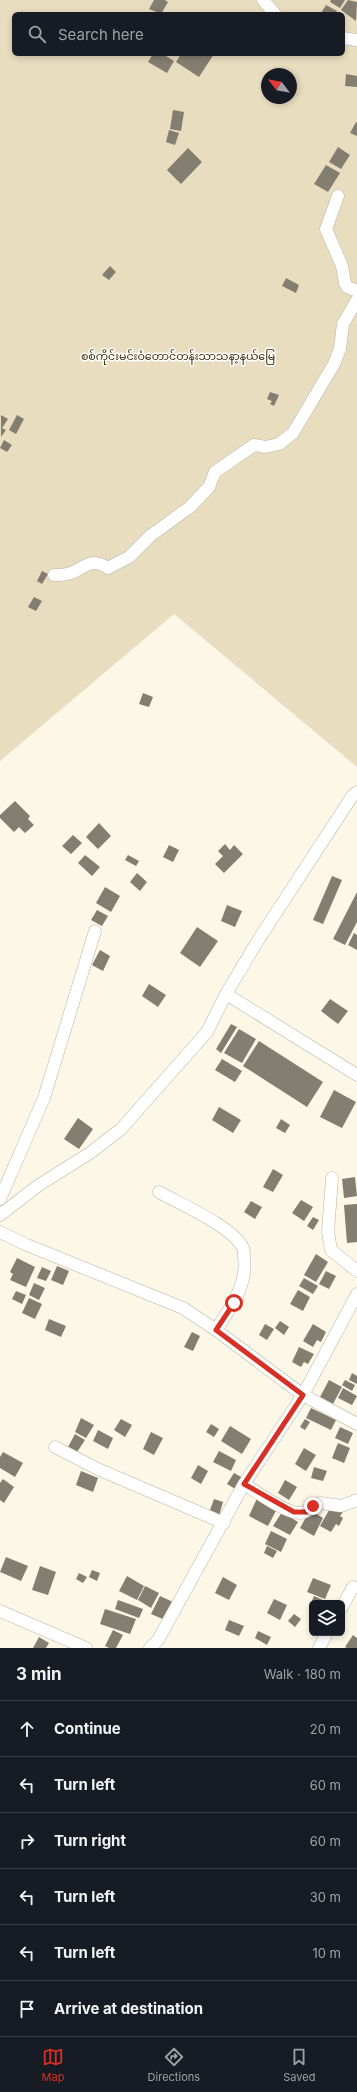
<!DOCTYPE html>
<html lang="en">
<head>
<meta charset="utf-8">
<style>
  body { margin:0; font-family:Inter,"Noto Sans Myanmar",sans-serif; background:#242831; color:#f1f3f6 }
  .controls { position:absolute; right:12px; bottom:12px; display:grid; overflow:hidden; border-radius:6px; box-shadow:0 2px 6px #0003 }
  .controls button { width:36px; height:36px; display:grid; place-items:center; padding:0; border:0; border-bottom:1px solid #363941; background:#171b24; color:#f1f3f6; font:20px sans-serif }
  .compass { position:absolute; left:261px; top:68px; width:36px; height:36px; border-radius:50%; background:#171b24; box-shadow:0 2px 6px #0003; rotate:301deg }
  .stop { position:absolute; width:12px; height:12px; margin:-9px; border:3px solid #d93025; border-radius:50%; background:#fff }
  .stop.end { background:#d93025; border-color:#fff; box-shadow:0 1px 4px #0008 }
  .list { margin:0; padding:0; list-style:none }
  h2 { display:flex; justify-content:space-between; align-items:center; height:52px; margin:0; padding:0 16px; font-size:17px }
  h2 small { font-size:13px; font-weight:400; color:#9ea1a6 }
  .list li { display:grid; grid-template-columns:26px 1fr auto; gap:12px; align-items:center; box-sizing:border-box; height:56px; padding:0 16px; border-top:1px solid #363941 }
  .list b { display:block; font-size:15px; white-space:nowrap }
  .list em { font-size:13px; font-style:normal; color:#9ea1a6 }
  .icon { flex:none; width:22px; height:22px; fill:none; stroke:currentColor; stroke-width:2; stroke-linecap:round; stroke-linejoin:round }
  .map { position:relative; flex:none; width:357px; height:1648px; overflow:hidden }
  .search { position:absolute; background:#171b24; box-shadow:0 2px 6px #0003; left:12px; right:12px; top:12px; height:44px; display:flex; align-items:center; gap:10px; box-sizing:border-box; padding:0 14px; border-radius:6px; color:#9ea1a6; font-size:15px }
  .sheet { height:388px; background:#171b24 }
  nav { display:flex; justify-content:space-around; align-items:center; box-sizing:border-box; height:56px; border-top:1px solid #363941; background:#171b24; font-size:11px; color:#9ea1a6 }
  nav a { display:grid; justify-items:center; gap:2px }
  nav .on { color:#d93025 }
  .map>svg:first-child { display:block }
</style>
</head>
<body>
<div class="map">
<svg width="357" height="1648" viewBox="0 0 357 1648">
  <rect width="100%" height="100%" fill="#fdf7e7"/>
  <!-- green -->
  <path fill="#e9ddbf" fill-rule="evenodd" d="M 0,0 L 357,0 L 357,767 L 174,614 L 0,761 ZM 14,14 L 343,14 L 343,54 L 14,54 ZM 267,74 L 291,74 L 291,98 L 267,98 Z"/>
  <!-- building -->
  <path fill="#847e71" d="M 154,0 L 165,0 L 168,2 L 161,14 L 149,9 Z
    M 331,0 L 345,0 L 340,8 L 330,2 Z
    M 348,0 L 357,2 L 356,21 L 341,10 Z
    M 326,5 L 337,11 L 335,14 L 321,13 Z
    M 153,54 L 163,54 L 174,61 L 167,73 L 148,62 Z
    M 181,54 L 214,54 L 199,77 L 176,62 Z
    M 346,74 L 357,76 L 357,87 L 345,86 Z
    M 173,110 L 184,112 L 181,131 L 170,129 Z
    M 356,122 L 357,123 L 357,136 L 350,133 Z
    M 169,130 L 179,133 L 175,145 L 166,142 Z
    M 338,147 L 350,155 L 341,169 L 329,162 Z
    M 188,148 L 202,162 L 181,184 L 167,170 Z
    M 326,165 L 340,173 L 328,192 L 314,184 Z
    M 110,266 L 116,272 L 109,280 L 102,275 Z
    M 286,278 L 299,285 L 296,293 L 282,286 Z
    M 270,392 L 279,395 L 274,406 L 270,404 L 272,401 L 267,399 Z
    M 1,415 L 8,419 L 2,428 L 6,430 L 1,437 Z
    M 17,415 L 24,419 L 16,434 L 9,430 Z
    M 4,440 L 12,445 L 7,452 L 0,448 Z
    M 42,571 L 48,574 L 42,584 L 37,581 Z
    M 34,597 L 42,601 L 36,611 L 28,607 Z
    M 143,693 L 153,697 L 149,707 L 139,704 Z
    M 15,801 L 30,816 L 28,819 L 34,825 L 25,833 L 19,827 L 14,832 L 0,818 L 0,815 Z
    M 99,823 L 111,836 L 98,849 L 86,837 Z
    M 73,835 L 82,843 L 71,854 L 62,846 Z
    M 225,844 L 230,850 L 234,845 L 243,854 L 224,873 L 215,864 L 223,856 L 218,851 Z
    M 169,845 L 179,850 L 173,862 L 163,857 Z
    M 85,855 L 100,867 L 92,876 L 78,863 Z
    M 128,855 L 139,861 L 136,866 L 125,860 Z
    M 137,873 L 147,882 L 140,891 L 130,882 Z
    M 332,876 L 342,880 L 323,924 L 313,920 Z
    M 105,887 L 120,896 L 111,912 L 96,903 Z
    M 357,892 L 357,922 L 345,945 L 333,939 Z
    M 227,905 L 242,911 L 235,927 L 221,921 Z
    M 97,910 L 108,916 L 102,926 L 91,920 Z
    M 197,927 L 218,941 L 200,967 L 180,953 Z
    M 354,933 L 357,935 L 357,950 L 348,945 Z
    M 100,950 L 110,956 L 103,971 L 92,965 Z
    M 149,984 L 166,995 L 158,1007 L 142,996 Z
    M 330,999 L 348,1011 L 338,1024 L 321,1011 Z
    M 231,1024 L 237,1027 L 221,1053 L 216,1049 Z
    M 239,1029 L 256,1039 L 242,1063 L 224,1053 Z
    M 259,1041 L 323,1082 L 307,1107 L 243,1066 Z
    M 222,1059 L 242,1071 L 235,1082 L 215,1070 Z
    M 334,1090 L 356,1102 L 342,1128 L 320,1117 Z
    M 219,1107 L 241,1120 L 233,1133 L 212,1120 Z
    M 78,1118 L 93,1129 L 79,1149 L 64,1139 Z
    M 281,1119 L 290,1125 L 285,1133 L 276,1128 Z
    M 273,1169 L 283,1175 L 273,1192 L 263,1187 Z
    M 355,1177 L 357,1196 L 344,1198 L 342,1179 Z
    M 301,1200 L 313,1207 L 304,1221 L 292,1213 Z
    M 251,1201 L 262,1207 L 255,1219 L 244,1212 Z
    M 357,1204 L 357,1242 L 347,1243 L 344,1205 Z
    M 313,1217 L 319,1220 L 313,1230 L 307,1226 Z
    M 316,1254 L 328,1262 L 316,1282 L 304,1275 Z
    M 17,1258 L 35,1267 L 26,1287 L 10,1280 L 13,1274 L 10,1272 Z
    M 57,1266 L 69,1271 L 63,1285 L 51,1280 Z
    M 42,1267 L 51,1271 L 46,1281 L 37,1278 Z
    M 326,1271 L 336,1276 L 329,1289 L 319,1284 Z
    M 304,1278 L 318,1286 L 313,1294 L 299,1286 Z
    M 34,1283 L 45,1288 L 39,1300 L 29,1295 Z
    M 298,1290 L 310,1297 L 303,1311 L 290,1304 Z
    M 16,1291 L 26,1295 L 22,1304 L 12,1299 Z
    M 29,1298 L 42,1304 L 35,1319 L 22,1313 Z
    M 49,1319 L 66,1326 L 61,1337 L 45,1330 Z
    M 280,1321 L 289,1327 L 284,1335 L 275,1328 Z
    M 265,1324 L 274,1329 L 267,1340 L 259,1335 Z
    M 313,1324 L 326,1332 L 321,1342 L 317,1340 L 313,1347 L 303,1341 Z
    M 192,1332 L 200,1336 L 193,1351 L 184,1347 Z
    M 299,1347 L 314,1354 L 308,1364 L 304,1362 L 301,1367 L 292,1362 Z
    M 352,1373 L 357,1376 L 357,1384 L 349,1380 Z
    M 329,1380 L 342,1387 L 333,1404 L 320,1397 Z
    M 345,1380 L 355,1385 L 352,1391 L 342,1385 Z
    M 343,1388 L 357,1396 L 352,1405 L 338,1398 Z
    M 311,1408 L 336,1420 L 331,1430 L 306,1418 Z
    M 81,1418 L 94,1425 L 86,1438 L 75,1432 Z
    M 121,1419 L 132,1425 L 125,1437 L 114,1430 Z
    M 305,1419 L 310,1422 L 305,1430 L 300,1427 Z
    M 211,1424 L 219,1429 L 214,1437 L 206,1432 Z
    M 230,1426 L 251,1439 L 242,1454 L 221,1441 Z
    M 340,1427 L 353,1433 L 348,1444 L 335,1438 Z
    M 98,1430 L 113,1438 L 108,1449 L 93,1441 Z
    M 151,1432 L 163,1438 L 154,1455 L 143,1449 Z
    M 75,1434 L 85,1440 L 77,1452 L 68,1447 Z
    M 338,1443 L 350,1448 L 344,1463 L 332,1458 Z
    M 304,1448 L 316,1455 L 306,1471 L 295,1464 Z
    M 219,1451 L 236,1460 L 231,1471 L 213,1462 Z
    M 3,1452 L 23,1463 L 15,1477 L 0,1468 L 0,1457 Z
    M 198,1465 L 208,1471 L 201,1484 L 191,1478 Z
    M 314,1467 L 327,1471 L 323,1481 L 311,1478 Z
    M 81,1471 L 98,1478 L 93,1492 L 76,1485 Z
    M 234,1473 L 245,1479 L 239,1491 L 227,1484 Z
    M 3,1479 L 14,1487 L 4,1503 L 0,1500 L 0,1483 Z
    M 285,1480 L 297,1487 L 289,1500 L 278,1493 Z
    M 258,1496 L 278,1507 L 268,1526 L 249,1516 Z
    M 214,1499 L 223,1502 L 219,1516 L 209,1513 Z
    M 332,1505 L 343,1512 L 340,1516 L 343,1518 L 339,1526 L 336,1524 L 331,1532 L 320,1526 Z
    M 310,1510 L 323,1518 L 314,1536 L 300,1528 Z
    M 282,1512 L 298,1522 L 290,1535 L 273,1526 Z
    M 271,1531 L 287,1539 L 281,1552 L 265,1544 Z
    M 267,1546 L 277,1551 L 273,1558 L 264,1553 Z
    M 6,1557 L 28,1566 L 21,1581 L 0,1572 Z
    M 40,1566 L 56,1572 L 48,1595 L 32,1590 Z
    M 92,1570 L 100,1573 L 97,1581 L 89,1577 Z
    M 79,1573 L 87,1577 L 83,1583 L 76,1579 Z
    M 127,1576 L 144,1586 L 137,1600 L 119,1591 Z
    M 223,1577 L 237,1585 L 229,1600 L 215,1593 Z
    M 313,1578 L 331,1585 L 325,1599 L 307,1592 Z
    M 145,1586 L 159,1593 L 151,1608 L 138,1600 Z
    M 160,1596 L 173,1602 L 165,1620 L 151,1614 Z
    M 314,1596 L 323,1600 L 322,1603 L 311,1603 Z
    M 274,1599 L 287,1605 L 280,1620 L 267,1613 Z
    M 118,1600 L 143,1609 L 139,1618 L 115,1609 Z
    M 105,1609 L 136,1619 L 130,1634 L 100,1624 Z
    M 294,1614 L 301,1619 L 295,1627 L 288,1621 Z
    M 229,1620 L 244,1626 L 239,1636 L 225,1630 Z
    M 113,1630 L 123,1635 L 116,1648 L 109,1648 L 105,1646 Z
    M 258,1631 L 271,1637 L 267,1645 L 255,1638 Z
    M 353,1635 L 357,1638 L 357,1648 L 347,1648 L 345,1647 Z
    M 39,1637 L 49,1643 L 46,1648 L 33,1648 Z"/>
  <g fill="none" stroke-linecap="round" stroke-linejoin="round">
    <!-- minor casing -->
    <g stroke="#b8b3a4" stroke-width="13">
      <path id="minor" d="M 263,0 L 275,14
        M 343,38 L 357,40
        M 338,196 L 326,229 L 342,266 L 345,283 L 347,287 L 357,291
        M 54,575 C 58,575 63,575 67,574 C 83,571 89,555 108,568 L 129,557 L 150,536 L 190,507 L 209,487 L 215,472 L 254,445 L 265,447 L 279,444 L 293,433 L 334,364 L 340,349 L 343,324 L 357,300
        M 226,994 L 357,1075
        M 332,1178 L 328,1232 L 331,1250 L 357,1271
        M 159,1192 C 180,1204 232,1226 243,1248 C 244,1250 244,1254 244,1257 C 248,1285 231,1307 216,1330
        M 0,1199 L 44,1098 L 95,931
        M 0,1215 L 39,1185 L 90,1153 L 121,1129 L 207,1032 L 226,994 L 257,942 L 353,795 L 357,792
        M 0,1232 L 27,1245 L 183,1308 L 216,1330 L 303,1395 L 357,1424
        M 55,1447 L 100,1470 L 224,1523
        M 244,1484 C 257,1492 287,1514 300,1513 C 308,1513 313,1506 320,1503 L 341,1506 L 357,1500
        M 342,1607 L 353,1587
        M 0,1611 L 86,1648
        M 150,1648 L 158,1640 L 244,1484 L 303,1395 L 357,1294
        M 319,1648 L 327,1633"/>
    </g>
    <!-- minor -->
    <use href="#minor" stroke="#fff" stroke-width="12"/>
  </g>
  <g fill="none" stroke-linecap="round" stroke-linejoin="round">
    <!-- route -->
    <path stroke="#d93025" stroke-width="5" d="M 234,1303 L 216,1330 L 303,1395 L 244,1484 L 294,1512 L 306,1512 L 313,1506"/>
  </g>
  <g text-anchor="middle" stroke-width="3" stroke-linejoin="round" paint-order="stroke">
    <!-- park labels -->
    <g font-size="11" fill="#352800" stroke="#fff">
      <text x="178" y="360">စစ်ကိုင်းမင်းဝံတောင်တန်းသာသနာ့နယ်မြေ</text>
    </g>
  </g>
</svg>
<div class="controls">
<button><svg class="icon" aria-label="layers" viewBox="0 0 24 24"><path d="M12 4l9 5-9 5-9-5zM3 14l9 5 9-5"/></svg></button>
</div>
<svg class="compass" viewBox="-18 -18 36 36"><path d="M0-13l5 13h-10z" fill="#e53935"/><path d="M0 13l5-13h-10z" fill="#9ea1a6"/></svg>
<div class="stop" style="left:234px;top:1303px"></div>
<div class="stop end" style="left:313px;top:1506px"></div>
<div class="search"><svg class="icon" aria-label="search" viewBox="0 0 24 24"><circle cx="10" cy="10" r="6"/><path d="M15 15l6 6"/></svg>Search here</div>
</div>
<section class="sheet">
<h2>3 min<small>Walk · 180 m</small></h2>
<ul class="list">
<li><svg class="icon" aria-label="ahead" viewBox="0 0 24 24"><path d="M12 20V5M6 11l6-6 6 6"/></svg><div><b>Continue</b></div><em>20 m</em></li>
<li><svg class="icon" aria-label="left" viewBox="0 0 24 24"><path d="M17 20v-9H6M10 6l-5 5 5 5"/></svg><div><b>Turn left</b></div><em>60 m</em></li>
<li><svg class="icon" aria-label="right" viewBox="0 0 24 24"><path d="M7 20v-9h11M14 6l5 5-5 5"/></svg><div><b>Turn right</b></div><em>60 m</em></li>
<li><svg class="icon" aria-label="left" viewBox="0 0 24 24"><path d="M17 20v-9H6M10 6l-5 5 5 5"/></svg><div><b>Turn left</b></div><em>30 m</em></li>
<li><svg class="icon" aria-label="left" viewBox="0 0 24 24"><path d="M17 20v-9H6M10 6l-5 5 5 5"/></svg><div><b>Turn left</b></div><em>10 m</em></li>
<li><svg class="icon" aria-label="arrive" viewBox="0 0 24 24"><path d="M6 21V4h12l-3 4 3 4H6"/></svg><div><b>Arrive at destination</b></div></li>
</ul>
</section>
<nav>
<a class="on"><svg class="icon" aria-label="map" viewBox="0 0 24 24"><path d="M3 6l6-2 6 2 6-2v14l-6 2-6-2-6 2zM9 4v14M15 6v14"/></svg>Map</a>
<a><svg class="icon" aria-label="directions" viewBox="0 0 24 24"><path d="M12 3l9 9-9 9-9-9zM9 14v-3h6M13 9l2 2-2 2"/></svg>Directions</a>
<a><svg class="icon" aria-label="saved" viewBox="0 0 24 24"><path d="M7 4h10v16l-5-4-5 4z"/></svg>Saved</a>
</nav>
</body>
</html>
